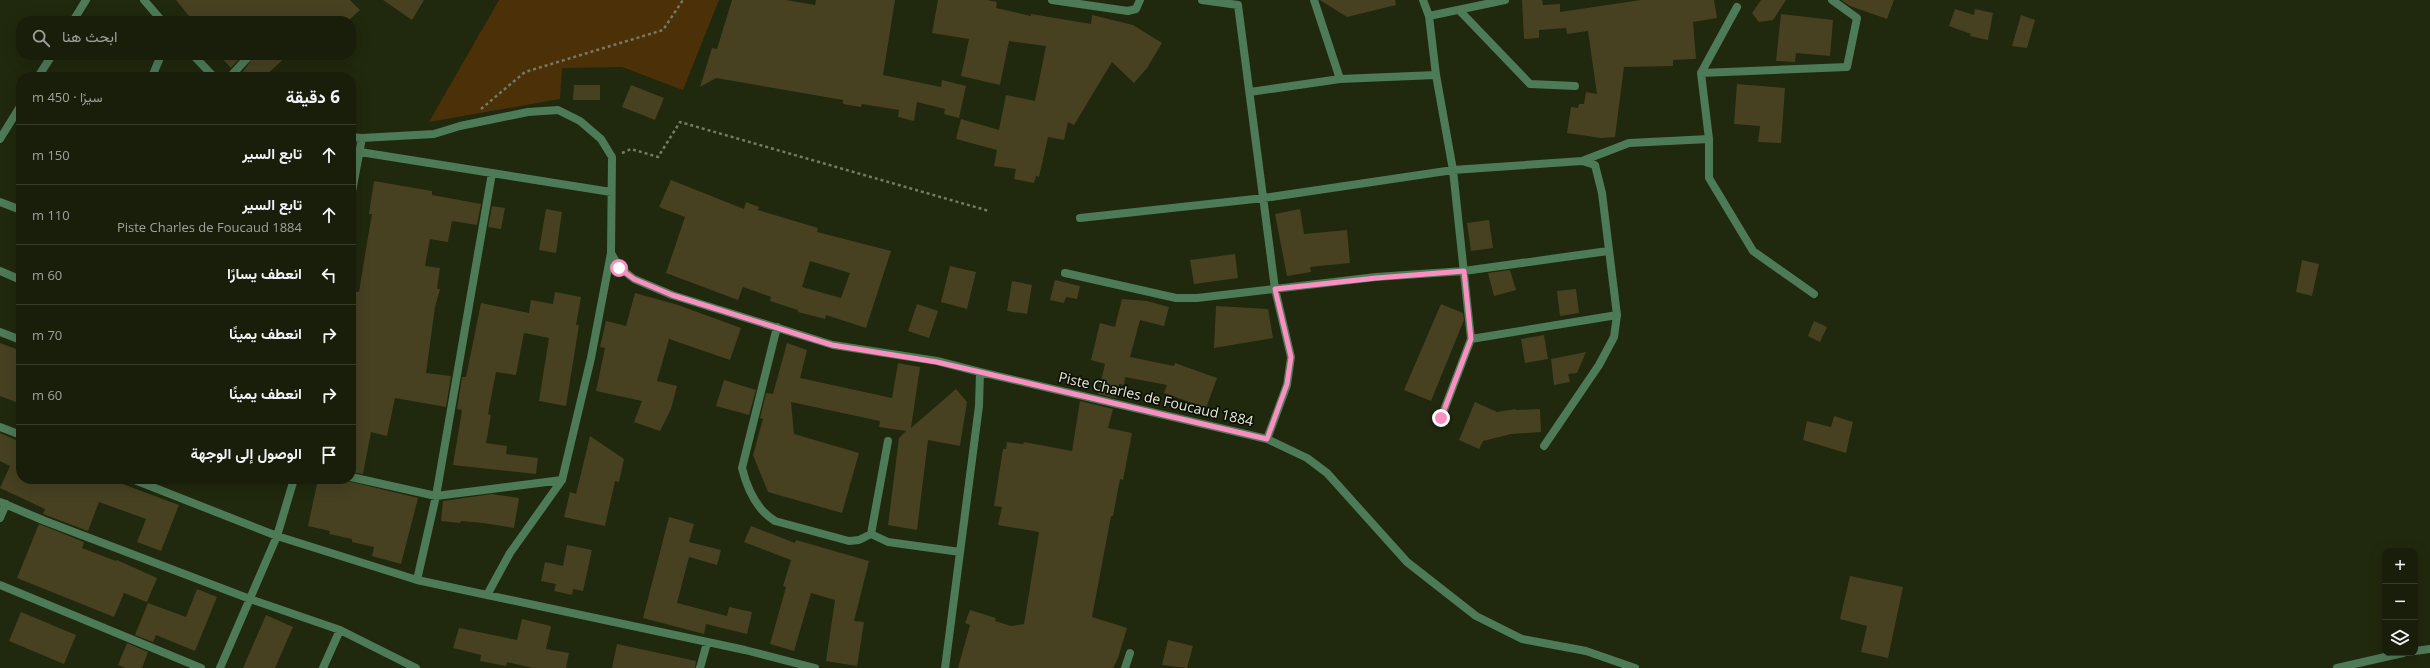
<!DOCTYPE html>
<html lang="ar">
<head>
<meta charset="utf-8">
<style>
  body { margin:0; font-family:"Open Sans",Vazirmatn,sans-serif; background:#252b18; color:#f1f3f6; direction:rtl }
  .controls { position:absolute; right:12px; bottom:12px; display:grid; overflow:hidden; border-radius:8px; box-shadow:0 4px 16px #0002 }
  .controls button { width:36px; height:36px; display:grid; place-items:center; padding:0; border:0; border-bottom:1px solid #363c2b; background:#181e0a; color:#f1f3f6; font:20px sans-serif }
  .stop { position:absolute; width:12px; height:12px; margin:-9px; border:3px solid #fc8fc2; border-radius:50%; background:#fff }
  .stop.end { background:#fc8fc2; border-color:#fff; box-shadow:0 1px 4px #0008 }
  .list { margin:0; padding:0; list-style:none }
  h2 { display:flex; justify-content:space-between; align-items:center; height:52px; margin:0; padding:0 16px; font-size:17px }
  h2 small { font-size:13px; font-weight:400; color:#9fa29c }
  .list li { display:grid; grid-template-columns:26px 1fr auto; gap:12px; align-items:center; box-sizing:border-box; height:60px; padding:0 16px; border-top:1px solid #363c2b }
  .list b { display:block; font-size:15px; white-space:nowrap }
  .list p { margin:0; font-size:13px; white-space:nowrap; color:#9fa29c }
  .list em { font-size:13px; font-style:normal; color:#9fa29c }
  .icon { flex:none; width:22px; height:22px; fill:none; stroke:currentColor; stroke-width:2; stroke-linecap:round; stroke-linejoin:round }
  .map { position:relative; flex:none; width:2430px; height:668px; overflow:hidden; direction:ltr }
  .search { position:absolute; background:#181e0a; box-shadow:0 4px 16px #0002; left:16px; top:16px; width:340px; height:44px; display:flex; align-items:center; gap:10px; box-sizing:border-box; padding:0 14px; border-radius:16px; color:#9fa29c; font-size:15px }
  .panel { position:absolute; background:#181e0a; box-shadow:0 4px 16px #0002; left:16px; top:72px; width:340px; height:412px; border-radius:16px; direction:rtl }
  .map>svg:first-child { display:block }
</style>
</head>
<body>
<div class="map">
<svg width="2430" height="668" viewBox="0 0 2430 668">
  <rect width="100%" height="100%" fill="#20280d"/>
  <!-- green -->
  <path fill="#4c3008" d="M 499,0 L 719,0 L 683,90 L 622,67 L 562,68 L 560,99 L 429,122 Z"/>
  <!-- building -->
  <path fill="#474122" fill-rule="evenodd" d="M 176,0 L 350,0 L 360,10 L 348,21 L 193,21 Z
    M 383,0 L 424,0 L 412,20 Z
    M 732,0 L 786,0 L 815,5 L 816,0 L 895,0 L 883,75 L 941,87 L 942,80 L 966,86 L 959,118 L 944,114 L 945,109 L 917,102 L 914,121 L 898,117 L 899,110 L 862,104 L 861,107 L 843,104 L 843,100 L 716,78 L 700,87 L 712,48 L 717,49 Z
    M 938,0 L 987,0 L 997,2 L 996,8 L 1031,16 L 1031,14 L 1091,24 L 1092,15 L 1133,25 L 1162,43 L 1147,68 L 1134,83 L 1112,62 L 1074,125 L 1068,122 L 1064,140 L 1048,137 L 1039,177 L 1036,176 L 1034,183 L 1014,179 L 1016,169 L 994,166 L 997,150 L 956,139 L 961,119 L 999,130 L 1006,95 L 1035,101 L 1046,46 L 1009,41 L 1000,85 L 961,76 L 969,39 L 932,33 Z
    M 1320,0 L 1395,0 L 1396,5 L 1347,17 Z
    M 1522,0 L 1542,0 L 1543,5 L 1560,4 L 1560,12 L 1641,0 L 1714,0 L 1717,18 L 1693,22 L 1696,59 L 1673,60 L 1673,66 L 1624,67 L 1615,137 L 1601,138 L 1567,133 L 1571,107 L 1578,108 L 1579,104 L 1584,104 L 1586,92 L 1597,94 L 1588,31 L 1567,34 L 1566,28 L 1539,30 L 1539,38 L 1524,39 Z
    M 1761,0 L 1786,0 L 1773,20 L 1759,22 L 1752,13 Z
    M 1841,0 L 1894,0 L 1887,19 L 1850,6 Z
    M 1955,9 L 1974,15 L 1975,9 L 1993,13 L 1988,40 L 1970,36 L 1971,34 L 1949,26 Z
    M 1781,14 L 1833,20 L 1830,56 L 1796,53 L 1795,62 L 1776,61 Z
    M 2021,15 L 2035,20 L 2027,48 L 2012,46 Z
    M 219,55 L 243,55 L 231,68 Z
    M 255,55 L 288,55 L 264,77 L 239,77 Z
    M 1737,84 L 1785,88 L 1781,143 L 1758,142 L 1760,126 L 1734,124 Z
    M 574,85 L 600,85 L 600,100 L 573,100 Z
    M 631,85 L 664,98 L 655,120 L 622,107 Z
    M 671,180 L 744,209 L 746,202 L 759,207 L 758,210 L 818,228 L 817,232 L 891,251 L 866,328 L 826,315 L 825,319 L 798,312 L 798,310 L 770,301 L 771,297 L 743,287 L 738,300 L 666,273 L 685,217 L 659,207 ZM 810,261 L 850,273 L 841,298 L 802,287 Z
    M 374,181 L 432,191 L 432,195 L 481,204 L 477,225 L 452,221 L 448,242 L 430,239 L 425,266 L 440,268 L 437,289 L 440,289 L 435,307 L 426,373 L 451,376 L 446,407 L 395,398 L 387,436 L 371,432 L 363,474 L 351,472 L 351,318 L 356,292 L 359,292 L 367,243 L 372,214 L 369,214 Z
    M 492,206 L 505,208 L 501,229 L 488,227 Z
    M 546,209 L 562,212 L 556,253 L 539,250 Z
    M 1300,209 L 1304,234 L 1347,230 L 1350,263 L 1310,267 L 1311,272 L 1287,276 L 1275,214 Z
    M 1489,220 L 1493,248 L 1471,251 L 1467,223 Z
    M 1235,254 L 1238,278 L 1194,284 L 1190,260 Z
    M 2302,260 L 2319,264 L 2312,296 L 2296,292 Z
    M 950,266 L 976,272 L 967,309 L 941,302 Z
    M 1510,270 L 1516,290 L 1494,296 L 1488,273 Z
    M 1055,280 L 1080,286 L 1077,299 L 1066,297 L 1064,303 L 1050,300 Z
    M 1012,281 L 1032,285 L 1027,314 L 1007,311 Z
    M 1576,289 L 1579,313 L 1560,316 L 1557,291 Z
    M 555,292 L 581,297 L 576,325 L 579,325 L 566,406 L 539,401 L 549,338 L 524,333 L 516,375 L 496,372 L 488,414 L 491,415 L 486,443 L 507,446 L 506,454 L 538,458 L 536,474 L 453,465 L 462,410 L 457,409 L 462,377 L 466,377 L 481,303 L 529,313 L 531,300 L 553,304 Z
    M 635,293 L 678,305 L 741,328 L 730,360 L 669,339 L 657,381 L 677,386 L 671,409 L 660,431 L 634,422 L 642,401 L 596,391 L 605,348 L 600,347 L 606,321 L 626,326 Z
    M 1122,299 L 1147,301 L 1169,307 L 1164,326 L 1140,320 L 1130,357 L 1174,366 L 1175,363 L 1217,378 L 1206,408 L 1164,393 L 1167,385 L 1125,377 L 1124,385 L 1119,384 L 1116,398 L 1098,394 L 1105,364 L 1091,360 L 1100,323 L 1115,327 Z
    M 917,304 L 938,311 L 929,338 L 908,331 Z
    M 1441,304 L 1463,313 L 1464,320 L 1431,401 L 1404,390 Z
    M 1216,306 L 1268,309 L 1273,338 L 1214,348 Z
    M 1814,321 L 1827,327 L 1820,342 L 1808,336 Z
    M 1544,335 L 1548,359 L 1525,363 L 1521,339 Z
    M 0,343 L 21,351 L 21,404 L 0,396 Z
    M 787,343 L 807,350 L 800,378 L 892,398 L 898,363 L 920,367 L 911,428 L 956,389 L 967,402 L 960,446 L 928,440 L 917,530 L 888,525 L 899,438 L 906,431 L 879,427 L 880,421 L 791,402 L 794,434 L 859,453 L 842,513 L 768,492 L 753,455 L 763,419 L 760,418 L 766,393 L 773,394 Z
    M 1586,352 L 1577,373 L 1568,374 L 1570,382 L 1554,385 L 1551,359 Z
    M 724,380 L 756,390 L 749,415 L 716,406 Z
    M 1080,401 L 1113,409 L 1108,428 L 1132,433 L 1123,480 L 1120,479 L 1113,516 L 1111,516 L 1092,617 L 1127,628 L 1118,658 L 1113,668 L 958,668 L 970,625 L 965,623 L 970,610 L 996,618 L 995,621 L 1011,626 L 1024,624 L 1039,532 L 998,525 L 1002,507 L 994,506 L 1003,449 L 1006,449 L 1007,442 L 1023,444 L 1024,442 L 1072,451 Z
    M 1475,402 L 1497,412 L 1515,409 L 1516,410 L 1540,409 L 1541,432 L 1511,434 L 1483,441 L 1479,449 L 1459,440 Z
    M 1834,416 L 1853,422 L 1846,453 L 1803,440 L 1807,421 L 1831,427 Z
    M 0,433 L 21,442 L 21,479 L 109,479 L 179,505 L 161,551 L 137,542 L 146,519 L 99,502 L 88,531 L 43,514 L 45,509 L 0,488 L 10,466 L 0,461 Z
    M 590,436 L 624,459 L 619,482 L 615,481 L 605,526 L 564,517 L 570,492 L 576,494 Z
    M 318,479 L 339,479 L 418,498 L 401,564 L 372,556 L 374,547 L 352,542 L 352,539 L 329,534 L 330,531 L 308,526 Z
    M 492,494 L 519,498 L 514,528 L 483,523 L 461,521 L 460,523 L 441,521 L 443,501 Z
    M 669,517 L 694,524 L 689,542 L 721,550 L 717,565 L 689,557 L 677,603 L 727,616 L 729,607 L 752,612 L 747,634 L 706,624 L 704,634 L 643,618 Z
    M 39,524 L 84,542 L 82,548 L 116,561 L 117,560 L 157,578 L 147,602 L 124,593 L 114,617 L 17,578 Z
    M 751,526 L 795,543 L 796,540 L 869,561 L 854,621 L 864,622 L 857,666 L 826,661 L 835,600 L 811,593 L 794,651 L 770,644 L 786,587 L 783,586 L 791,560 L 744,542 Z
    M 567,545 L 592,550 L 583,591 L 573,589 L 572,595 L 554,591 L 556,584 L 541,581 L 545,562 L 563,566 Z
    M 1850,576 L 1903,587 L 1888,658 L 1861,652 L 1867,626 L 1840,619 Z
    M 197,589 L 217,597 L 195,651 L 156,635 L 153,642 L 135,635 L 148,603 L 186,617 Z
    M 21,612 L 76,635 L 64,664 L 9,641 Z
    M 266,615 L 293,627 L 275,668 L 243,668 Z
    M 522,619 L 551,626 L 546,649 L 569,653 L 566,668 L 533,668 L 507,662 L 506,666 L 480,661 L 481,655 L 453,648 L 459,628 L 517,640 Z
    M 1168,640 L 1193,646 L 1187,668 L 1162,665 Z
    M 127,643 L 148,652 L 142,668 L 126,668 L 118,665 Z
    M 617,644 L 696,661 L 695,668 L 612,668 Z"/>
  <g fill="none" stroke-linecap="round" stroke-linejoin="round">
    <!-- path -->
    <path stroke="#747b64" stroke-width="2.5" stroke-dasharray="3 3" stroke-linecap="butt" d="M 481,109 L 525,72 L 663,30 L 683,0
      M 622,153 L 631,149 L 658,157 L 680,122 L 989,211"/>
    <!-- minor -->
    <path stroke="#4d7a57" stroke-width="8" d="M 144,0 L 162,21
      M 1052,0 L 1128,11 L 1136,9 L 1140,0
      M 1202,0 L 1238,5 L 1275,289 L 1291,357 L 1287,385 L 1267,439
      M 1314,0 L 1340,79
      M 1423,0 L 1429,16 L 1505,0
      M 1459,10 L 1530,84 L 1575,86
      M 1429,16 L 1436,75 L 1453,170 L 1471,339 L 1441,418
      M 73,21 L 86,0
      M 193,55 L 214,77
      M 1701,73 L 1847,67 L 1857,18 L 1832,0
      M 38,77 L 52,55
      M 152,77 L 161,55
      M 230,77 L 250,55
      M 1250,92 L 1340,79 L 1436,75
      M 351,137 L 362,138 L 434,134 L 460,126 L 528,112 L 558,110 L 580,121 L 601,139 L 612,157 L 611,253 L 619,267 L 634,279 L 672,295 L 833,345 L 937,361 L 980,372 L 979,406 L 945,668
      M 0,139 L 21,105
      M 1709,139 L 1701,73 L 1737,7
      M 360,152 L 611,192
      M 1582,161 L 1629,143 L 1709,139 L 1709,178 L 1753,251 L 1814,294
      M 351,197 L 362,138
      M 0,202 L 21,210
      M 1080,218 L 1264,198 L 1453,170 L 1582,161 L 1595,165 L 1602,193 L 1617,315 L 1614,337 L 1599,365 L 1544,446
      M 0,271 L 21,280
      M 1065,273 L 1176,298 L 1197,298 L 1376,277 L 1464,271 L 1608,251
      M 777,327 L 742,468 C 747,488 757,510 775,521 L 849,541 L 859,540 L 871,534 L 888,441
      M 0,332 L 21,340
      M 1471,339 L 1617,315
      M 980,372 L 1267,439 L 1307,458 L 1327,473 L 1407,562 L 1476,616 L 1522,639 L 1586,651 L 1635,668
      M 0,427 L 21,435
      M 351,477 L 436,496 L 562,480
      M 132,479 L 277,536 L 417,580 L 745,650 L 815,668
      M 0,502 L 45,521 L 250,599 L 340,630 L 416,668
      M 0,518 L 6,504
      M 871,534 L 888,542 L 960,552
      M 417,580 L 436,496 L 492,173
      M 0,585 L 201,668
      M 487,595 L 510,553 L 562,480 L 591,358 L 611,253
      M 2415,651 L 2430,649
      M 220,668 L 277,536 L 294,479
      M 323,668 L 340,630
      M 700,668 L 707,643
      M 1125,668 L 1130,653
      M 2337,668 L 2403,653"/>
  </g>
  <g fill="none" stroke-linecap="round" stroke-linejoin="round">
    <!-- route -->
    <path stroke="#fc8fc2" stroke-width="5" d="M 619,268 L 634,279 L 672,295 L 832,345 L 937,362 L 1267,439 L 1287,384 L 1291,357 L 1275,289 L 1376,278 L 1464,271 L 1471,339 L 1441,418"/>
  </g>
  <g text-anchor="middle" stroke-width="3.5" stroke-linejoin="round" paint-order="stroke">
    <!-- street labels -->
    <g font-size="14" fill="#e5ebda" stroke="#0c1005">
      <text transform="translate(1156 399) rotate(13)" y="5">Piste Charles de Foucaud 1884</text>
    </g>
  </g>
</svg>
<div class="controls">
<button>+</button>
<button>−</button>
<button><svg class="icon" aria-label="layers" viewBox="0 0 24 24"><path d="M12 4l9 5-9 5-9-5zM3 14l9 5 9-5"/></svg></button>
</div>
<div class="stop" style="left:619px;top:268px"></div>
<div class="stop end" style="left:1441px;top:418px"></div>
<div class="search"><svg class="icon" aria-label="search" viewBox="0 0 24 24"><circle cx="10" cy="10" r="6"/><path d="M15 15l6 6"/></svg>ابحث هنا</div>
<section class="panel">
<h2>6 دقيقة<small>سيرًا · 450 m</small></h2>
<ul class="list">
<li><svg class="icon" aria-label="ahead" viewBox="0 0 24 24"><path d="M12 20V5M6 11l6-6 6 6"/></svg><div><b>تابع السير</b></div><em>150 m</em></li>
<li><svg class="icon" aria-label="ahead" viewBox="0 0 24 24"><path d="M12 20V5M6 11l6-6 6 6"/></svg><div><b>تابع السير</b><p>Piste Charles de Foucaud 1884</p></div><em>110 m</em></li>
<li><svg class="icon" aria-label="left" viewBox="0 0 24 24"><path d="M17 20v-9H6M10 6l-5 5 5 5"/></svg><div><b>انعطف يسارًا</b></div><em>60 m</em></li>
<li><svg class="icon" aria-label="right" viewBox="0 0 24 24"><path d="M7 20v-9h11M14 6l5 5-5 5"/></svg><div><b>انعطف يمينًا</b></div><em>70 m</em></li>
<li><svg class="icon" aria-label="right" viewBox="0 0 24 24"><path d="M7 20v-9h11M14 6l5 5-5 5"/></svg><div><b>انعطف يمينًا</b></div><em>60 m</em></li>
<li><svg class="icon" aria-label="arrive" viewBox="0 0 24 24"><path d="M6 21V4h12l-3 4 3 4H6"/></svg><div><b>الوصول إلى الوجهة</b></div></li>
</ul>
</section>
</div>
</body>
</html>
